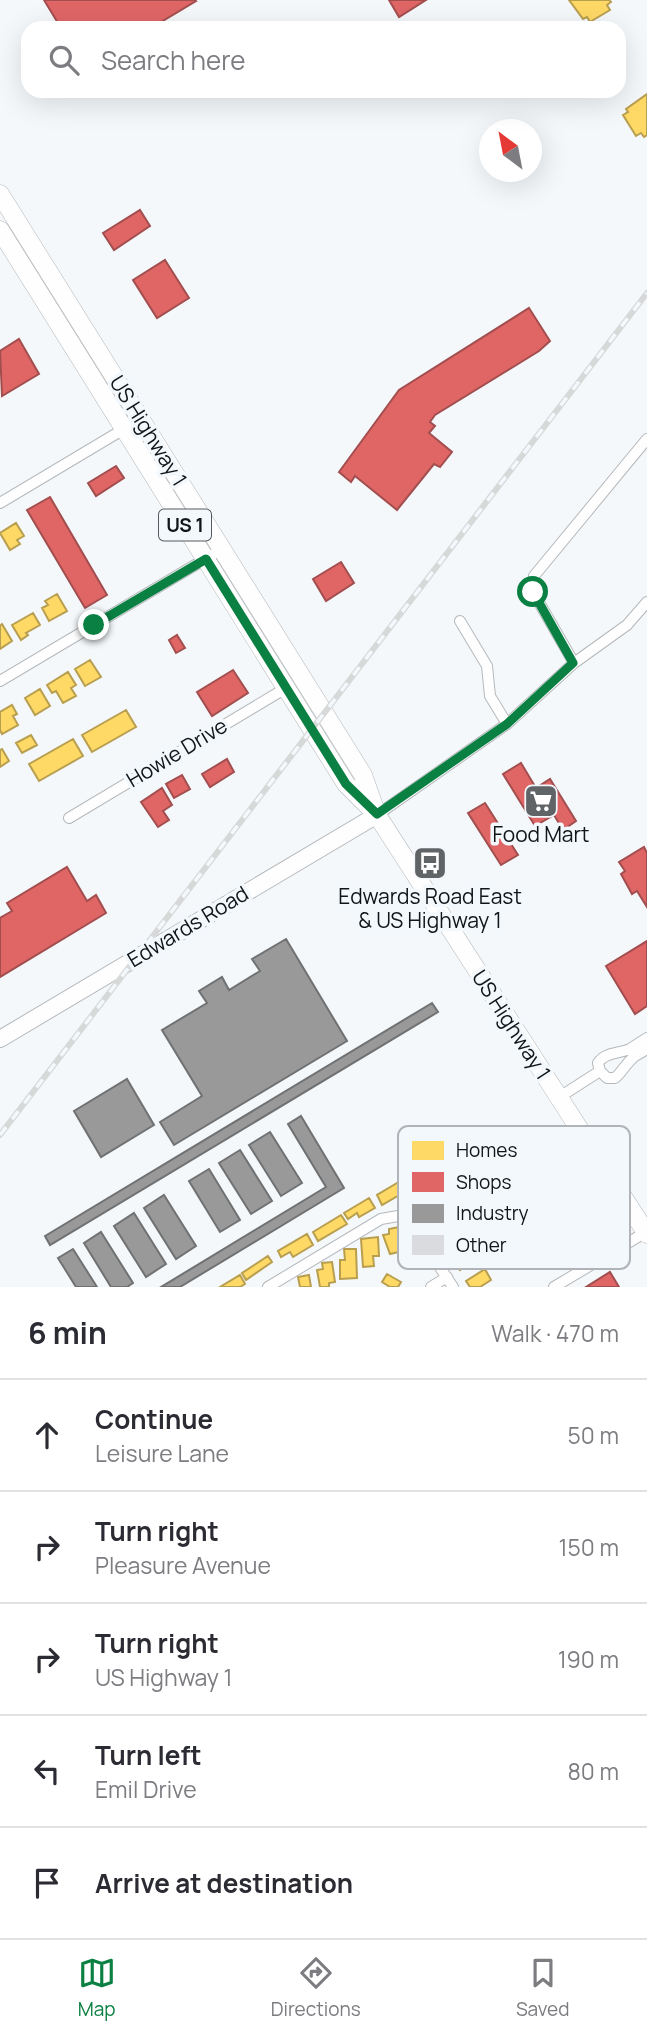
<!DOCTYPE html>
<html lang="en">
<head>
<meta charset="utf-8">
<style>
  body { margin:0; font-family:Manrope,sans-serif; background:#f2f2f3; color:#2b2b33 }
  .compass { position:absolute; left:479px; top:119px; width:63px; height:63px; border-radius:50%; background:#fff; box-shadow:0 7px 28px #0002; rotate:328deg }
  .stop { position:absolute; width:21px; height:21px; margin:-16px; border:5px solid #0b8043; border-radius:50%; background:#fff }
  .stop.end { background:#0b8043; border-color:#fff; box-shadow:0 2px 7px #0008 }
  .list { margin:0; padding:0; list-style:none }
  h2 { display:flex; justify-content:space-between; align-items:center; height:91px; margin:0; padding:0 28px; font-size:30px }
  h2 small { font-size:23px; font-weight:400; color:#7c7c81 }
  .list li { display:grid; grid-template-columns:46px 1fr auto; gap:21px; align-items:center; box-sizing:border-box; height:112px; padding:0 28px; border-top:2px solid #e1e1e2 }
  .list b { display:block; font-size:26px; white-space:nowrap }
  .list p { margin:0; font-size:23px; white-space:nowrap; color:#7c7c81 }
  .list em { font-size:23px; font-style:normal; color:#7c7c81 }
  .icon { flex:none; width:38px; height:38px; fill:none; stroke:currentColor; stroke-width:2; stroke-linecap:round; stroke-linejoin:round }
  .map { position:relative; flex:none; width:647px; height:1287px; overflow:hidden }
  .search { position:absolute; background:#fff; box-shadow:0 7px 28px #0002; left:21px; right:21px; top:21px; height:77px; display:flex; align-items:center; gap:18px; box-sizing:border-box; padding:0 24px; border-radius:21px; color:#7c7c81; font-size:26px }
  .sheet { height:651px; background:#fff }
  nav { display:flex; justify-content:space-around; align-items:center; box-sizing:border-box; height:98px; border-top:2px solid #e1e1e2; background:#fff; font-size:19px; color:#7c7c81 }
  nav a { display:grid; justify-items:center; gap:4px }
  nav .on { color:#0b8043 }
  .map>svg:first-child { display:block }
</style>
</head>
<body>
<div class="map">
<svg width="647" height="1287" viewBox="0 0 647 1287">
  <rect width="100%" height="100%" fill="#f5f8fb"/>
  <!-- homes -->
  <path fill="#ffd966" stroke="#b89e4f" stroke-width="2" d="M 569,0 L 609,0 L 611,2 L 607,5 L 610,10 L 590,22 L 587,17 L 583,19 Z
    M 647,94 L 647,135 L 644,137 L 641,133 L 636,136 L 623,115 L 628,112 L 626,109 Z
    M 16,523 L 24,536 L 17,540 L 20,544 L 10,550 L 0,533 Z
    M 57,594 L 67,611 L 49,621 L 42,608 L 48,605 L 45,601 Z
    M 33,613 L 40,625 L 26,633 L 28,635 L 21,640 L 12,625 Z
    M 2,624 L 12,641 L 0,649 L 0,626 Z
    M 90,660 L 101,677 L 85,686 L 75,669 Z
    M 68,672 L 76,685 L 71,688 L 76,696 L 63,703 L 56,691 L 52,693 L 47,685 Z
    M 40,689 L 50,706 L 35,715 L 25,698 Z
    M 12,705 L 17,714 L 13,716 L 18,725 L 2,734 L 0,730 L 0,712 Z
    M 126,710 L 136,727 L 92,752 L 82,735 Z
    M 31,735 L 37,745 L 22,753 L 16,743 Z
    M 73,739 L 83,756 L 39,781 L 29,764 Z
    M 2,749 L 9,761 L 0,767 L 0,750 Z
    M 402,1180 L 408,1190 L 382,1205 L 377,1195 Z
    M 369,1198 L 375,1208 L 359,1217 L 357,1213 L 348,1219 L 344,1213 Z
    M 341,1215 L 347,1224 L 318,1241 L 313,1232 Z
    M 399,1227 L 403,1251 L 390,1254 L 383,1235 L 389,1234 L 389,1229 Z
    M 307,1234 L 313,1245 L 293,1257 L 290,1252 L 281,1257 L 278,1251 Z
    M 378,1237 L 379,1256 L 373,1256 L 374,1266 L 363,1267 L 361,1239 Z
    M 474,1238 L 485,1254 L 460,1270 L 450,1254 Z
    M 344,1249 L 356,1249 L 357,1278 L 340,1279 L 340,1260 L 345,1260 Z
    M 268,1256 L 272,1262 L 246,1280 L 242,1273 Z
    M 332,1262 L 335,1282 L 329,1283 L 329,1287 L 320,1287 L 317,1270 L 323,1269 L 322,1263 Z
    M 485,1269 L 491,1280 L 480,1287 L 470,1287 L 466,1281 Z
    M 387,1274 L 401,1282 L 398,1287 L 390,1287 L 382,1282 Z
    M 240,1275 L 245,1284 L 240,1287 L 220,1287 Z
    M 309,1275 L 311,1287 L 300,1287 L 298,1277 Z"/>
  <!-- shops -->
  <path fill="#e06666" stroke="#a24e4f" stroke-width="2" d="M 44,0 L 195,0 L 196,1 L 151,28 L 61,28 Z
    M 389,0 L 426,0 L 399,17 Z
    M 140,210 L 150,226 L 114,250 L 103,233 Z
    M 165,260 L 189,298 L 157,318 L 133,280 Z
    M 529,308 L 550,341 L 539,351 L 435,415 L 430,422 L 435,426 L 429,433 L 452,452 L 440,467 L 434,464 L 397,510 L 355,476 L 351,482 L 339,472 L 399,390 Z
    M 19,339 L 39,374 L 2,396 L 0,351 Z
    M 116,466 L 124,478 L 96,496 L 88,483 Z
    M 50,497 L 107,595 L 85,608 L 27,510 Z
    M 341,562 L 354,583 L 326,601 L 313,579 Z
    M 177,635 L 185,648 L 176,653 L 169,640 Z
    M 233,670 L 248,693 L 212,716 L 197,692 Z
    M 227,759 L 234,772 L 210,787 L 202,774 Z
    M 521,763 L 536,788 L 550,779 L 576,821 L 563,830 L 554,815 L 535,826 L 503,774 Z
    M 182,775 L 190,789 L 174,798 L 166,784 Z
    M 162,788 L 172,805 L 163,811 L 169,820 L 158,827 L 141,802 Z
    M 485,803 L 518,855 L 501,865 L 468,813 Z
    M 644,847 L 647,853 L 647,907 L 637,891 L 632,894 L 621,874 L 625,871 L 619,862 Z
    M 67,867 L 87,901 L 96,895 L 106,913 L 0,977 L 0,918 L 12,911 L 7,903 Z
    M 647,941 L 647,1006 L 635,1014 L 606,966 Z
    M 610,1272 L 619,1287 L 586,1287 Z"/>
  <!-- industry -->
  <path fill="#999" stroke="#707172" stroke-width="2" d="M 286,939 L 347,1041 L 174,1145 L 160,1122 L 202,1096 L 162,1030 L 207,1003 L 199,991 L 222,977 L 229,990 L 260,971 L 252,959 Z
    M 432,1003 L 438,1012 L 50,1245 L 45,1236 Z
    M 127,1079 L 154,1125 L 101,1157 L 74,1111 Z
    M 301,1116 L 344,1188 L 180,1287 L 161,1287 L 326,1187 L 288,1124 Z
    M 270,1132 L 302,1183 L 281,1196 L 249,1145 Z
    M 240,1150 L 272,1201 L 251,1214 L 219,1163 Z
    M 209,1169 L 240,1220 L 220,1232 L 189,1181 Z
    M 164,1195 L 196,1246 L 176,1259 L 144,1208 Z
    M 134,1213 L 166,1264 L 146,1277 L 114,1226 Z
    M 101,1232 L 133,1283 L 127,1287 L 111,1287 L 84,1243 Z
    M 73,1249 L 97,1287 L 76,1287 L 58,1258 Z"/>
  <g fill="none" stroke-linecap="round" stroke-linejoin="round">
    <!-- minor casing -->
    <g stroke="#b5b8bb" stroke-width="12">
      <path id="minor" d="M 0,503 L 124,429
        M 460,621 L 487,666 L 490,696 L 507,724
        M 574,663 L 533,592 L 534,576 L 647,439
        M 0,681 L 222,549
        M 377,815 L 507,724 L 574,663 L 627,625 L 647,602
        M 69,818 L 286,688
        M 630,1049 L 635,1056 C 626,1063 623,1071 615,1078 L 607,1078 L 600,1071 L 598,1063 C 605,1052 618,1054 630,1049 Z
        M 630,1049 L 647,1038
        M 635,1056 L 647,1049
        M 558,1098 L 600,1071
        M 268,1287 L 381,1219 L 398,1216 L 410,1222 L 453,1287
        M 431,1287 L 447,1277
        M 554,1287 L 646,1232"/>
    </g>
    <!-- secondary casing -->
    <g stroke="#b5b8bb" stroke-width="18">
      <path id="secondary" d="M 0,1039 L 377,815"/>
    </g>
    <!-- primary casing -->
    <g stroke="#b5b8bb" stroke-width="19">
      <path id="primary" d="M 0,194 L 363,775 L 377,815 L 647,1234
        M 0,230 L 346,784 L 374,812"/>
    </g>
    <!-- minor -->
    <use href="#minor" stroke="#fefefe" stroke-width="10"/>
    <!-- secondary -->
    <use href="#secondary" stroke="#fefefe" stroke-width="16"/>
    <!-- primary -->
    <use href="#primary" stroke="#fefefe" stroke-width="18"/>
    <!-- rail casing -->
    <g stroke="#d7d9d9" stroke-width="6">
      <path id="rail" d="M 0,1135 L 647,293"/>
    </g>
    <!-- rail -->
    <use href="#rail" stroke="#f3f8fd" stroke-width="3.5" stroke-dasharray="10" stroke-linecap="butt"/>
  </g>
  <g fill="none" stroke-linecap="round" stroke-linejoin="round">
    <!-- route -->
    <path stroke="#0b8043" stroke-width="9" d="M 94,625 L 206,559 L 346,784 L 377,814 L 507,724 L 573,663 L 533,592"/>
  </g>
  <!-- icons -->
  <defs>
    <g id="supermarket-square" transform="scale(1.75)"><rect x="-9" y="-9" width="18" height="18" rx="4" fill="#616467" stroke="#f3f8fd"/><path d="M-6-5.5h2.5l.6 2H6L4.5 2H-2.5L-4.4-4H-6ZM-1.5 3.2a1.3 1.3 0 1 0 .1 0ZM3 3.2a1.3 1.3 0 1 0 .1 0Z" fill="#fff"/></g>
    <g id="bus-square" transform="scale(1.75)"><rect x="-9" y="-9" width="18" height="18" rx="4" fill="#616467" stroke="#f3f8fd"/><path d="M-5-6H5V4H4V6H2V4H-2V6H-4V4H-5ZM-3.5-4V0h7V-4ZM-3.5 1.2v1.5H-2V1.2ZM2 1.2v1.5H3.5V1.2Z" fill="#fff"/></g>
  </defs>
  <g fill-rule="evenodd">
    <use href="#supermarket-square" x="541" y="801"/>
    <use href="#bus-square" x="430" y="863"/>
  </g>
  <g text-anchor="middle" stroke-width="7" stroke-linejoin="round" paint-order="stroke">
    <!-- shield labels -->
    <rect fill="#f3f8fd" stroke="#56595d" stroke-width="2" x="159" y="509.5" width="52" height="31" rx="5"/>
    <g font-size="19" font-weight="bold" fill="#121518">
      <text x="185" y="532">US 1</text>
    </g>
    <!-- street labels -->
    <g font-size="21" fill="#121518" stroke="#f3f8fd">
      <text transform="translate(148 431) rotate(58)" y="7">US Highway 1</text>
      <text transform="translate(177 753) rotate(-31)" y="7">Howie Drive</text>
      <text transform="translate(188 927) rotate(-31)" y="7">Edwards Road</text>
      <text transform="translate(511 1025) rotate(57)" y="7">US Highway 1</text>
    </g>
    <!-- poi labels -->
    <g font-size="21" fill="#121518" stroke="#f3f8fd">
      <text x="541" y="842">Food Mart</text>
      <text x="430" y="904">Edwards Road East<tspan x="430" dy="24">&amp; US Highway 1</tspan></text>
    </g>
  </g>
  <!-- legend -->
  <rect x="398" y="1126" width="232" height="143" rx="10" fill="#f3f8fd" stroke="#b0b4b8" stroke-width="2"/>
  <rect x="412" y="1141" width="32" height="19" fill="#ffd966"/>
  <rect x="412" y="1172" width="32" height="20" fill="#e06666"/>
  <rect x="412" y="1204" width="32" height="19" fill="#999"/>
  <rect x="412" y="1235" width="32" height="20" fill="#d9dbde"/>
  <g font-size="19" fill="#121518">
    <text x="456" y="1157">Homes</text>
    <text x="456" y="1189">Shops</text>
    <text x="456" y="1220">Industry</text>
    <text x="456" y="1252">Other</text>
  </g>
</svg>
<svg class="compass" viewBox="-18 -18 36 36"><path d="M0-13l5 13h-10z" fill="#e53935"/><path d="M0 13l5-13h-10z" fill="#7c7c81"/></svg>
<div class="stop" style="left:533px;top:592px"></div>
<div class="stop end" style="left:94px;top:625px"></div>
<div class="search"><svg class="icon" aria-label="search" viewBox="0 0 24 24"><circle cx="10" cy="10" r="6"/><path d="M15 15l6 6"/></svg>Search here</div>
</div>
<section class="sheet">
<h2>6 min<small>Walk · 470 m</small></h2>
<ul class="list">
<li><svg class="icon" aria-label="ahead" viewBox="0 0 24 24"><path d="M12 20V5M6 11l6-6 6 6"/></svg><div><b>Continue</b><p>Leisure Lane</p></div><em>50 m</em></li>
<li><svg class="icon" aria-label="right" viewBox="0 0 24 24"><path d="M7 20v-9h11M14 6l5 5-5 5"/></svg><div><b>Turn right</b><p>Pleasure Avenue</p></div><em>150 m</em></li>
<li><svg class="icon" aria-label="right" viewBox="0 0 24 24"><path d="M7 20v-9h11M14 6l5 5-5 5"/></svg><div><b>Turn right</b><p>US Highway 1</p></div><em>190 m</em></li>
<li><svg class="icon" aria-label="left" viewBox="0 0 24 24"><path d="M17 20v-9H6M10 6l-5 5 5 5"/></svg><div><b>Turn left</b><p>Emil Drive</p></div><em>80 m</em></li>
<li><svg class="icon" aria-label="arrive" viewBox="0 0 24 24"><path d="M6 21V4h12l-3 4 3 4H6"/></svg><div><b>Arrive at destination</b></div></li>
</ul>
</section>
<nav>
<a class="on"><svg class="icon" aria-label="map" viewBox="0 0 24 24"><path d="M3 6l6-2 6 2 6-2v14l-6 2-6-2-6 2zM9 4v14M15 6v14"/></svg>Map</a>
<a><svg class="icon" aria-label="directions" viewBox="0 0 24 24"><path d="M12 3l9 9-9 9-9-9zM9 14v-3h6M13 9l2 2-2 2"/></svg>Directions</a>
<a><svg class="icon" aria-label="saved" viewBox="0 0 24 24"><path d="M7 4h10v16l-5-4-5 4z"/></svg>Saved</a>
</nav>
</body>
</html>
